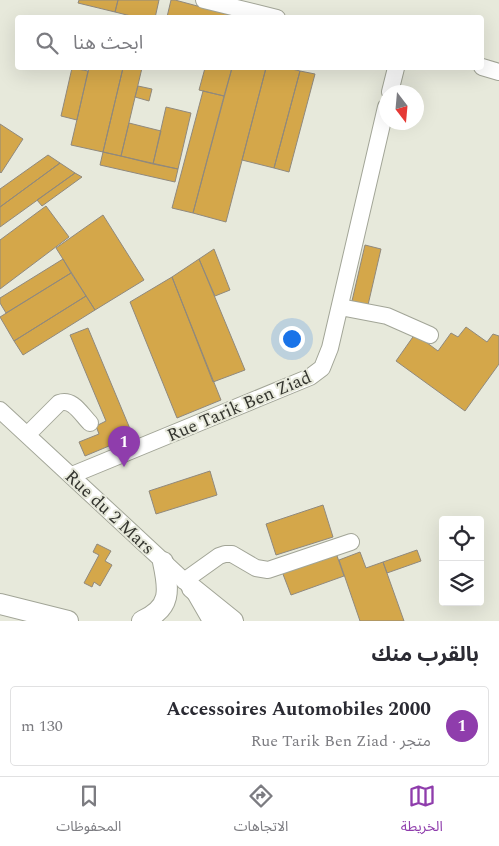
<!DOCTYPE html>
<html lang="ar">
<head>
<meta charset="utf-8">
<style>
  body { margin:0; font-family:Spectral,"Noto Sans Arabic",serif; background:#f7f7f7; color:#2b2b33; direction:rtl }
  .controls { position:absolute; right:15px; bottom:15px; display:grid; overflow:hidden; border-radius:5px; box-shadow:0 5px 20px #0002 }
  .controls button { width:45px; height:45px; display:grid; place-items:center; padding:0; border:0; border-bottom:1px solid #e1e1e2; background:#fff; color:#2b2b33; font:25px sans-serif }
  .compass { position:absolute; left:379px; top:85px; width:45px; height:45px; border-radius:50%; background:#fff; box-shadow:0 5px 20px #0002; rotate:164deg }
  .you { position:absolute; left:291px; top:338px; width:18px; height:18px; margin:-12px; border:4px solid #fff; border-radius:50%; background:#1a73e8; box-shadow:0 0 0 8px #1a73e833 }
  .badge { display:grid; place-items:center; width:32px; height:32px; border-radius:50%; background:#8f3dac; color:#fff; font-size:16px; font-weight:700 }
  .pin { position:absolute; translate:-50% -41px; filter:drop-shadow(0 1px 2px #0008) }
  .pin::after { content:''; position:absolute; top:26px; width:18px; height:15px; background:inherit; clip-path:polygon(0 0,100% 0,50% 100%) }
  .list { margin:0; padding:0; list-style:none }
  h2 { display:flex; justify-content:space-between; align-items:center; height:65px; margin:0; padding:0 20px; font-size:21px }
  h2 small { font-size:16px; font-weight:400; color:#7c7c81 }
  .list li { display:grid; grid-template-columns:32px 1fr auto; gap:15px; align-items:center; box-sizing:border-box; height:80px; margin:0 10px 10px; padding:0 10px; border:1px solid #e1e1e2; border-radius:5px }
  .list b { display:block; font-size:19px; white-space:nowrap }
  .list p { margin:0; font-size:16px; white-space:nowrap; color:#7c7c81 }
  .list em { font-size:16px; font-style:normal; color:#7c7c81 }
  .icon { flex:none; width:28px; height:28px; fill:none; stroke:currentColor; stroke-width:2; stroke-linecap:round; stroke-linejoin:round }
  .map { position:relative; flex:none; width:499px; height:621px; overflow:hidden; direction:ltr }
  .search { position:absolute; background:#fff; box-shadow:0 5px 20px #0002; left:15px; right:15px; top:15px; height:55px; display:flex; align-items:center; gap:12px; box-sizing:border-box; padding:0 18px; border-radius:5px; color:#7c7c81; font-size:19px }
  .sheet { height:155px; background:#fff }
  nav { display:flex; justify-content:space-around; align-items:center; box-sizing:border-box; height:70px; border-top:1px solid #e1e1e2; background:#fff; font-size:14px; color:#7c7c81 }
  nav a { display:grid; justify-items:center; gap:2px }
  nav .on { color:#8f3dac }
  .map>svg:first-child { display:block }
</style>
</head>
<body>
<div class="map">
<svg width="499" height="621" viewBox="0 0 499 621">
  <rect width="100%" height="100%" fill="#e7e9db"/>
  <!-- building -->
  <path fill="#d4a74a" stroke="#90897d" d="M 79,0 L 118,0 L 115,12 L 78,3 Z
    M 118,0 L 159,0 L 155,18 L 139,18 L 115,12 Z
    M 171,0 L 175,0 L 242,18 L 169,18 L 167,17 Z
    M 72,68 L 88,71 L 77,120 L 61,116 Z
    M 89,68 L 123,68 L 103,152 L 71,145 Z
    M 123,68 L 142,68 L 121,156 L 103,152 Z
    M 205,68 L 232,68 L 224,96 L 199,90 Z
    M 232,68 L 266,68 L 226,222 L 193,213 Z
    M 266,68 L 288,68 L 300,71 L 274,168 L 242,160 Z
    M 300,71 L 315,74 L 289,172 L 274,168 Z
    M 138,86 L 152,89 L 149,101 L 135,97 Z
    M 203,91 L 224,96 L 193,213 L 172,208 Z
    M 166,107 L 191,113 L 178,169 L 153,164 Z
    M 129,123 L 161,131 L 153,164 L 121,156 Z
    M 0,124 L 23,139 L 1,173 L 0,172 Z
    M 103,152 L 178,169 L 175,182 L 100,165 Z
    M 48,155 L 60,163 L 0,207 L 0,189 Z
    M 60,163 L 75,173 L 0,227 L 0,207 Z
    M 75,173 L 82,177 L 42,206 L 37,200 Z
    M 46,206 L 69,237 L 0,289 L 0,240 Z
    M 103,215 L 144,280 L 95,310 L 56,248 Z
    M 365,245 L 381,249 L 368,305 L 352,301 Z
    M 214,249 L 230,290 L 215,296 L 199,259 Z
    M 63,259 L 71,273 L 6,313 L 0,303 L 0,298 Z
    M 199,259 L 245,370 L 213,382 L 172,277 Z
    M 71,273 L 86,296 L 14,341 L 0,317 Z
    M 172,277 L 221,400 L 177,418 L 130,302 Z
    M 86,296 L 95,310 L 23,355 L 14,341 Z
    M 466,327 L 487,342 L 493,334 L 499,336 L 499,364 L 465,411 L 396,361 L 415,334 L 438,351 L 451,333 L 458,337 Z
    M 88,328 L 133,436 L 85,456 L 79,442 L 99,434 L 96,426 L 106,421 L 70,335 Z
    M 210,471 L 217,495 L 156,514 L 149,491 Z
    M 323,505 L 333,537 L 276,555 L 266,524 Z
    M 97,544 L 111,551 L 105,561 L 112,565 L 100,586 L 94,582 L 92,587 L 84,583 L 99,555 L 93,552 Z
    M 335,550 L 344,576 L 291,595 L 281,569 Z
    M 417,550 L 421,561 L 387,573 L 383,562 Z
    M 360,552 L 366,568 L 383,562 L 404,621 L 360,621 L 339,560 Z"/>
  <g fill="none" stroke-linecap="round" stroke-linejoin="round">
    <!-- minor casing -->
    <g stroke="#a2a597" stroke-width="18">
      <path id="minor" d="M 204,0 L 277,18
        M 482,67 L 499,72
        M 390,92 L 396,68
        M 340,307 L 387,316 L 430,335
        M 0,410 L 192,588 L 211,621
        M 27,435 L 59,403 C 73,398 81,414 90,423
        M 72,475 L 310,377 L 322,368 L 330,348 L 386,107
        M 184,581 L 219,556 L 225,554 L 232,554 L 256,568 L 268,570 L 351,542"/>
    </g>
    <!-- major casing -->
    <g stroke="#a2a597" stroke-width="22">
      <path id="major" d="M 192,588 L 233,621
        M 0,604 L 68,621
        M 142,621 C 172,608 169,590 163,562"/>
    </g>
    <!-- minor -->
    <use href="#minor" stroke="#fff" stroke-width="16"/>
    <!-- major -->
    <use href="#major" stroke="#fff" stroke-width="20"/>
  </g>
  <g text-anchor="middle" stroke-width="4" stroke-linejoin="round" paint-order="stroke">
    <!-- street labels -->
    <g font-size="18" fill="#34352f" stroke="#e7e9db">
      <text transform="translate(239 406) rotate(-23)" y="6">Rue Tarik Ben Ziad</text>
      <text transform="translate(110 512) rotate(43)" y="6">Rue du 2 Mars</text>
    </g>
  </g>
</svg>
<div class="controls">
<button><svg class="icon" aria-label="locate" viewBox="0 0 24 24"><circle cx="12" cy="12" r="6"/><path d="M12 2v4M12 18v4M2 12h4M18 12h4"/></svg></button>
<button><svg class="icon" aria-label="layers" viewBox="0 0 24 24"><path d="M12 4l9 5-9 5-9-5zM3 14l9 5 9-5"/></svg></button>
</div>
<svg class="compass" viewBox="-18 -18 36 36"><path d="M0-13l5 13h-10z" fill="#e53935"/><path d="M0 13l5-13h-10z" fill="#7c7c81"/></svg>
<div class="you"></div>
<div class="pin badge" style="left:124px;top:467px">1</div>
<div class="search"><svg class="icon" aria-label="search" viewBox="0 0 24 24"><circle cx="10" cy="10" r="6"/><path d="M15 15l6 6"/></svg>ابحث هنا</div>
</div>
<section class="sheet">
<h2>بالقرب منك<small></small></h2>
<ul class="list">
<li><span class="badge">1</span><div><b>Accessoires Automobiles 2000</b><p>متجر · Rue Tarik Ben Ziad</p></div><em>130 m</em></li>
</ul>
</section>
<nav>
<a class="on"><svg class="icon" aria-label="map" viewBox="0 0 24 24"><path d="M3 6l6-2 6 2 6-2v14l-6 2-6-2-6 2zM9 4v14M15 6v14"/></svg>الخريطة</a>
<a><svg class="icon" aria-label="directions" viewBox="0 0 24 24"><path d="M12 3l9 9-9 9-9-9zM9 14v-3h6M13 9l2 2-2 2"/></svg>الاتجاهات</a>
<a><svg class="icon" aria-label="saved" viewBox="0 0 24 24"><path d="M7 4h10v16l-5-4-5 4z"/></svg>المحفوظات</a>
</nav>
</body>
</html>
